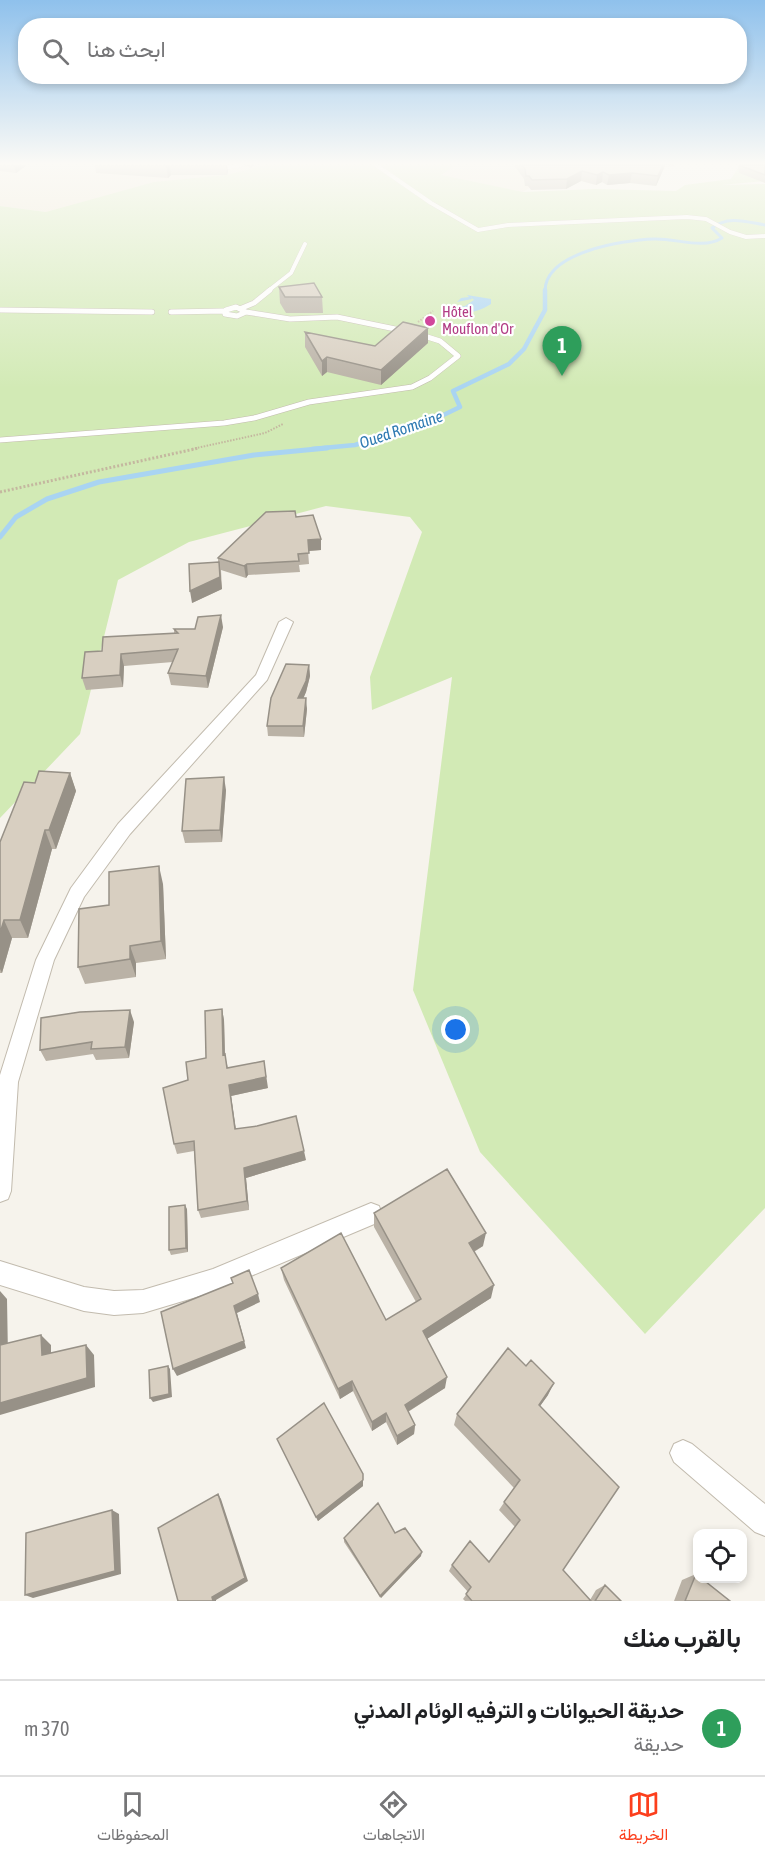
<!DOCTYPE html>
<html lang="ar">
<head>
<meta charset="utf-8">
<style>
  body { margin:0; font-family:"Asap Condensed",Vazirmatn,sans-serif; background:#f2f2f2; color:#202124; direction:rtl }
  .controls { position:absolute; right:18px; bottom:18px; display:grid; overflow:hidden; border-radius:12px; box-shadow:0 3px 9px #0003 }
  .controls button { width:54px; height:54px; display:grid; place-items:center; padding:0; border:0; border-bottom:2px solid #e0e0e0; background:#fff; color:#202124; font:30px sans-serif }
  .you { position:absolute; left:456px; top:1030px; width:21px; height:21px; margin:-15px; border:4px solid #fff; border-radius:50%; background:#1a73e8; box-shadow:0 0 0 9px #1a73e833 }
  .badge { display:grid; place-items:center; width:39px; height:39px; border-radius:50%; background:#fc3f1d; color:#fff; font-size:20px; font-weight:700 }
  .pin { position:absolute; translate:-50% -50px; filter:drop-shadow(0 2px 3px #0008) }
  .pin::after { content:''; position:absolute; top:32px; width:21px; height:18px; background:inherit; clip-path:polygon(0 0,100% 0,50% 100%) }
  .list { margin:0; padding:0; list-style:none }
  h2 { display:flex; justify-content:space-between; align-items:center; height:78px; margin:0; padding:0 24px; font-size:26px }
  h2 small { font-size:20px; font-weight:400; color:#757577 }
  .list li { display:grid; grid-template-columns:39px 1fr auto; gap:18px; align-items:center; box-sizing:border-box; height:96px; padding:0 24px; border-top:2px solid #e0e0e0 }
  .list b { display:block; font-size:22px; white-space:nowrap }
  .list p { margin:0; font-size:20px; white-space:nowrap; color:#757577 }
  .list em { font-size:20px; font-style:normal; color:#757577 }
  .icon { flex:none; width:33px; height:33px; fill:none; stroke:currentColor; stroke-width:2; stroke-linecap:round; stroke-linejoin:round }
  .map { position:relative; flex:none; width:765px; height:1601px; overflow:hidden; direction:ltr }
  .search { position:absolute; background:#fff; box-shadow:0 3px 9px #0003; left:18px; right:18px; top:18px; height:66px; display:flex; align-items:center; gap:15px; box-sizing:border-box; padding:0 21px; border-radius:24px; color:#757577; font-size:22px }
  .sheet { height:174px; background:#fff }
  nav { display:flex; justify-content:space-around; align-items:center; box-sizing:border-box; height:84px; border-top:2px solid #e0e0e0; background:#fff; font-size:16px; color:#757577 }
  nav a { display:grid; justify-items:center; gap:3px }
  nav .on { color:#fc3f1d }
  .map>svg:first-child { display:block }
</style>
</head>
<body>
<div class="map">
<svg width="765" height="1601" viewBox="0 0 765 1601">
  <rect width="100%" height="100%" fill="#f6f3ec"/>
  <!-- education -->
  <path fill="#efe8d6" d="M 0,165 L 561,165 L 552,174 L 523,192 L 46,212 L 0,206 Z"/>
  <!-- green -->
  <path fill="#d2eab5" d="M 266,165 L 456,165 L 441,175 L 523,192 L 595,189 L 676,191 L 685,185 L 731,179 L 738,168 L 762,168 L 765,181 L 722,185 L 765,184 L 765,1208 L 645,1334 L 480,1152 L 413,990 L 452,677 L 372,710 L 370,677 L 422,532 L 410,517 L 326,506 L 189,542 L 118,580 L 80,734 L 0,818 L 0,206 L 46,212 L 154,182 L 226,175 Z"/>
  <!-- water -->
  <path fill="#a9d4f2" d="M 467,295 L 491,299 L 491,304 C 476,314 457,316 441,309 L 465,306 L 474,300 L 471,297 L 472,299 L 457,302 L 461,298 L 469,297 Z"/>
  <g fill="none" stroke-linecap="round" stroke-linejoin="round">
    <!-- stream-far2 -->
    <path stroke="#a9d4f2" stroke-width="3" d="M 545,291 C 545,252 624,240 654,239 C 676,238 703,250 722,238 L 712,228 C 728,215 747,222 765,225"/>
    <!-- stream-far1 -->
    <path stroke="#a9d4f2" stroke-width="4.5" d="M 312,449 L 355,445 L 431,421 L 460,407 L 453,391 L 509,364 L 524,349 L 545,310 L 545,290"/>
    <!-- stream -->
    <path stroke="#a9d4f2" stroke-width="5" d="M 0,537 L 16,517 L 47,499 L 99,482 L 254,455 L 327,448"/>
    <!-- lane-far1 casing -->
    <g stroke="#c2bbae" stroke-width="4.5">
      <path id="lane-far1" d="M 376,165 L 431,203 L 478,230 L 508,225 L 687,217 L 706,219 L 730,232 L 746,237 L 765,236
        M 217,169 L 241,165
        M 268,291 L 291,273 L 305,244"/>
    </g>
    <!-- lane casing -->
    <g stroke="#c2bbae" stroke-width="6">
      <path id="lane" d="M 236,307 L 246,312 L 237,316 L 225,314 L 226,310 Z
        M 242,308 L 254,303 L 270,290
        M 0,310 L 152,312
        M 171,312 L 224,311
        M 246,312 L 290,319 L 337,317 L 405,331
        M 0,440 L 224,423 L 254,418 L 309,402 L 412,387 L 430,378 L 458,356 L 440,341 L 418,334"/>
    </g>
    <!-- street casing -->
    <g stroke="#c2bbae" stroke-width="2">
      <path id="street" d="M 601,165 L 673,165 L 631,169 Z
        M 286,618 L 293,622 L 267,680 L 130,834 L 84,897 L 54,960 L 18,1082 L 11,1191 L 8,1199 L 0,1202 L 0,1075 L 36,960 L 71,888 L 118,824 L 256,675 L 279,622 Z
        M 371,1203 L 379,1206 L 382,1214 L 379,1222 L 213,1292 L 143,1313 L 114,1315 L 84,1311 L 0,1285 L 0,1261 L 84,1287 L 114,1291 L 143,1290 L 213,1269 Z
        M 683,1440 L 692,1444 L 765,1504 L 765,1536 L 755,1532 L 674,1462 L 670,1453 L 674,1444 Z"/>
    </g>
    <!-- path-far1 -->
    <path stroke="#c4b79f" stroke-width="2" stroke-dasharray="1.5 1.5" stroke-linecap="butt" d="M 418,322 L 433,311
      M 192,449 L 265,433 L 283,424"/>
    <!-- path -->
    <path stroke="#c4b79f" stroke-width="3" stroke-dasharray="2 2" stroke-linecap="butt" d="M 0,492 L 199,448"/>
    <!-- lane-far1 -->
    <use href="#lane-far1" stroke="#fff" stroke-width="4"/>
    <!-- lane -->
    <use href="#lane" stroke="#fff" stroke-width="5"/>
    <!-- street -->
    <use href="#street" fill="#fff" fill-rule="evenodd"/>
  </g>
  <!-- wall -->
  <path fill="#bab2a6" d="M 0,165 L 27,165 L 16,173 L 0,171 Z
    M 95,165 L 227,165 L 228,171 L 227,175 L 171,175 L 168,178 L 96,173 Z
    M 244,165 L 256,165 L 251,168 Z
    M 514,165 L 665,165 L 664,168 L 656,186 L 630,183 L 607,185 L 602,182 L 596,185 L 581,181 L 566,189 L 531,190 L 528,186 L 525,186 L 524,179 Z
    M 738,165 L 765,165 L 765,183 L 739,173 Z
    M 279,287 L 322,297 L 323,313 L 286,313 L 280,303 Z
    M 305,332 L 375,346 L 428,343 L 381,385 L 327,372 L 322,376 L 305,347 Z
    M 296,517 L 321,550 L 308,551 L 309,564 L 299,565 L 300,572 L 248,575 L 246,578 L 221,570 L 222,589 L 192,603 L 218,562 L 218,558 Z
    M 223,627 L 208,688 L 171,685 L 168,673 L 173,662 L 124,666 L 123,687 L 86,690 L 82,678 L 102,651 L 174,633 L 174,629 L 195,629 Z
    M 309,665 L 310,676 L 306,692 L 303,698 L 307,709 L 304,737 L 268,736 L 267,726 Z
    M 70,773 L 76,791 L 56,849 L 52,849 L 28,938 L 12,938 L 2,973 L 0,973 L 0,842 L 35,783 Z
    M 226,790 L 222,842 L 185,843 L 182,831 Z
    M 163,884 L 166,959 L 136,963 L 136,977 L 85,984 L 78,967 L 109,905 Z
    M 222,1009 L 224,1020 L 225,1056 L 228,1068 L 268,1088 L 231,1096 L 236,1129 L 306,1160 L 246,1178 L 249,1210 L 201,1218 L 198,1210 L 194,1151 L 177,1154 L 174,1144 L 188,1080 L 206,1058 Z
    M 134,1022 L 129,1058 L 96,1060 L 93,1054 L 46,1061 L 40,1050 Z
    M 187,1209 L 188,1252 L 171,1255 L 169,1250 Z
    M 374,1213 L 483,1246 L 474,1252 L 491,1298 L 427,1339 L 445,1388 L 408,1412 L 415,1425 L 414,1434 L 397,1445 L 386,1422 L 372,1431 L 353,1391 L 340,1399 L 284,1280 L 281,1268 L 386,1320 L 416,1302 L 374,1227 Z
    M 548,1395 L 540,1406 L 563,1570 L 590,1600 L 596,1590 L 605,1585 L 621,1601 L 465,1601 L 463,1599 L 468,1592 L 449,1571 L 452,1565 L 489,1562 L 515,1527 L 499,1510 L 514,1488 L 454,1425 L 457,1414 Z
    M 277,1439 L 363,1486 L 318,1521 Z
    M 395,1533 L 421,1556 L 381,1598 L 344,1542 L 344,1538 Z
    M 696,1574 L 730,1601 L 674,1601 L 682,1580 Z"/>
  <!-- shaded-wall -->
  <path fill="#979187" d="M 14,165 L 27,165 L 16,173 Z
    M 166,165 L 170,165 L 171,175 L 168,178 Z
    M 226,165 L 227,165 L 228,171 L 227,175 Z
    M 663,165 L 665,165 L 664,168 L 656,186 L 658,176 Z
    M 582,171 L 581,181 L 566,189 L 567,179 Z
    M 603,172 L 602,182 L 596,185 L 597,175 Z
    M 632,173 L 630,183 L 607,185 L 609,175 Z
    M 428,328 L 428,343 L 381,385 L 381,370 Z
    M 327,357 L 327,372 L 322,376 L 322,361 Z
    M 321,539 L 321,550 L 308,551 L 308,540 Z
    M 219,562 L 222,589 L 192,603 L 190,591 Z
    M 247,564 L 248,575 L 246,578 L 244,566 Z
    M 221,615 L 223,627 L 208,688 L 206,676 Z
    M 121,654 L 124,666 L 123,687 L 120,675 Z
    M 309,665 L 310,676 L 306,692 L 299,709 L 298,698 Z
    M 306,698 L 307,709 L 304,737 L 303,726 Z
    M 70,773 L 76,791 L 56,849 L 49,830 Z
    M 224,777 L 226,790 L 222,842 L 220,830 Z
    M 45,830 L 52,849 L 28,938 L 20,920 Z
    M 159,866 L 163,884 L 166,959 L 161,941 Z
    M 4,920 L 12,938 L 2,973 L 0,969 L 0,933 Z
    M 130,946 L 136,963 L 136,977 L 130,959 Z
    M 222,1009 L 224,1020 L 225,1056 L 229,1078 L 223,1055 Z
    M 130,1010 L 134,1022 L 129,1058 L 125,1047 Z
    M 264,1061 L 268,1088 L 231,1096 L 237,1139 L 235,1129 L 229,1085 Z
    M 304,1151 L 306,1160 L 246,1178 L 249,1210 L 247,1201 L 244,1168 Z
    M 185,1205 L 187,1209 L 188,1252 L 186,1248 Z
    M 486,1233 L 483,1246 L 466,1256 L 469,1243 Z
    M 494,1285 L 491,1298 L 422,1342 L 423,1331 Z
    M 0,1291 L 7,1299 L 8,1357 L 0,1349 Z
    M 258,1294 L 260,1302 L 237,1313 L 246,1348 L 177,1376 L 173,1369 L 234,1306 Z
    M 41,1335 L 51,1345 L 51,1365 L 42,1355 Z
    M 86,1345 L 94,1355 L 95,1387 L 0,1415 L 0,1403 Z
    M 168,1366 L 170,1369 L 172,1397 L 153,1402 L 150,1398 Z
    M 447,1377 L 445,1388 L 404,1414 L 405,1405 Z
    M 352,1381 L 353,1391 L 340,1399 L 338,1389 Z
    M 554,1383 L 548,1395 L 533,1416 L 539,1405 Z
    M 386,1413 L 386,1422 L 372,1431 L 372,1422 Z
    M 415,1425 L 414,1434 L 397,1445 L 397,1436 Z
    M 363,1474 L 363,1486 L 318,1521 L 316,1517 Z
    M 218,1494 L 221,1499 L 248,1581 L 216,1600 L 216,1601 L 213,1601 L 212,1597 Z
    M 112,1510 L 119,1514 L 121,1574 L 33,1598 L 25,1595 Z
    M 422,1552 L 421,1556 L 381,1598 L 380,1596 Z"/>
  <!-- building -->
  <path fill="#d8cfc1" stroke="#979187" stroke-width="1.5" d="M 522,165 L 663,165 L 658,176 L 632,173 L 609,175 L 603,172 L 597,175 L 582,171 L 567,179 L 532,180 L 529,176 L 526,176 L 525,169 Z
    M 741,165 L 765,165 L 765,175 L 741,166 Z
    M 314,283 L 322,297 L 285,297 L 279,287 Z
    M 403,322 L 428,328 L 381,370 L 327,357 L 322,361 L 305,332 L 375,346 Z
    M 295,511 L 296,517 L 313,515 L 321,539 L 308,540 L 309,553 L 298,554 L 299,561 L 247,564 L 244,566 L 218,558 L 266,512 Z
    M 219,562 L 220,577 L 190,591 L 189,564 Z
    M 221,615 L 206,676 L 168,673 L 178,649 L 121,654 L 120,675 L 82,678 L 85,652 L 102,651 L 103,637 L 178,633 L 174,629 L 195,629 L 198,617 Z
    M 286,664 L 309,665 L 306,681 L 298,698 L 306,698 L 303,726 L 267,726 L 271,698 Z
    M 39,771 L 70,773 L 49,830 L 45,830 L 20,920 L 4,920 L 0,933 L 0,842 L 24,782 L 35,783 Z
    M 224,777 L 220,830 L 182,831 L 186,779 Z
    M 159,866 L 161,941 L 130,946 L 130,959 L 78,967 L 79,909 L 109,905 L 109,872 Z
    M 222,1009 L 223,1055 L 225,1054 L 227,1068 L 264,1061 L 266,1077 L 229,1085 L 235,1129 L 257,1126 L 296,1116 L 304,1151 L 244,1168 L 247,1201 L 198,1210 L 194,1141 L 174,1144 L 163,1088 L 188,1080 L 186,1062 L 206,1058 L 205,1011 Z
    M 130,1010 L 125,1047 L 91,1049 L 92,1042 L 40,1050 L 41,1018 L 80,1012 Z
    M 447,1169 L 486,1233 L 469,1243 L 494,1285 L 423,1331 L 447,1377 L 405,1405 L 415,1425 L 397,1436 L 386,1413 L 372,1422 L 352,1381 L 338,1389 L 281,1268 L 341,1233 L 386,1320 L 421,1299 L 374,1213 Z
    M 185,1205 L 186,1248 L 169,1250 L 169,1207 Z
    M 249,1270 L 258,1294 L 234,1306 L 244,1341 L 173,1369 L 161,1312 L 233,1283 L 231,1278 Z
    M 41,1335 L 42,1355 L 86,1345 L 87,1378 L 0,1403 L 0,1345 Z
    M 508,1348 L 526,1366 L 531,1360 L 554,1383 L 539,1405 L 619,1487 L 563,1570 L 591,1601 L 472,1601 L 466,1594 L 471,1587 L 452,1565 L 470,1541 L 489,1562 L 520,1520 L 504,1502 L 520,1480 L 457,1414 Z
    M 168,1366 L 169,1394 L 150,1398 L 149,1370 Z
    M 324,1403 L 363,1474 L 363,1480 L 316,1517 L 277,1439 Z
    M 218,1494 L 245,1578 L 212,1597 L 213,1601 L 178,1601 L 158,1528 Z
    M 378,1503 L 395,1533 L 405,1528 L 422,1552 L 380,1596 L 344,1538 Z
    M 112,1510 L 115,1571 L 25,1595 L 26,1533 Z
    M 696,1574 L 698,1575 L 698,1578 L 701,1578 L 730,1601 L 685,1601 Z
    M 605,1585 L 621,1601 L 595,1601 Z"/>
  <!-- sky -->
  <linearGradient id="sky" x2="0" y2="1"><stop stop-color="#8fc1ec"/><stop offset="0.42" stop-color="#fbfaf6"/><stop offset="1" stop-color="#fbfaf6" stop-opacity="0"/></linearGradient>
  <rect width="765" height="389" fill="url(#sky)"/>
  <!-- markers -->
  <circle fill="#d1479c" stroke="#fff" stroke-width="2" cx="430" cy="321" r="6"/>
  <g text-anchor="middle" stroke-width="4.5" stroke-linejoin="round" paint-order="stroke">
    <!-- far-hotel labels -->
    <g font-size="15" fill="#b23c85" stroke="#fff" text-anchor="start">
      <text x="442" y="317">Hôtel<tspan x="442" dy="17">Mouflon d'Or</tspan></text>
    </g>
    <!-- far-water labels -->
    <g font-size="16" font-style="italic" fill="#2e7ab2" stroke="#fff">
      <text transform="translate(401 429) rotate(-19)" y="6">Oued Romaine</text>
    </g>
  </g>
</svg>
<div class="controls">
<button><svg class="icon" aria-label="locate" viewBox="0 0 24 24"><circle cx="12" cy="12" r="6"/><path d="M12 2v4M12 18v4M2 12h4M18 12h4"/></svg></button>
</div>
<div class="you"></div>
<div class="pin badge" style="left:562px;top:376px;background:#2e9e5b">1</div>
<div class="search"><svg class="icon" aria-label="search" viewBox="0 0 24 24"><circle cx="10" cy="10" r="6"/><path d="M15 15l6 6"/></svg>ابحث هنا</div>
</div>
<section class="sheet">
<h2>بالقرب منك<small></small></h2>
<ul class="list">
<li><span class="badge" style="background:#2e9e5b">1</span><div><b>حديقة الحيوانات و الترفيه الوئام المدني</b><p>حديقة</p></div><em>370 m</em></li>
</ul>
</section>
<nav>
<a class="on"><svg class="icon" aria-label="map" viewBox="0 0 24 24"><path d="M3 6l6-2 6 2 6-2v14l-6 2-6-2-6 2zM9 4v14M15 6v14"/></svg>الخريطة</a>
<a><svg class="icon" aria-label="directions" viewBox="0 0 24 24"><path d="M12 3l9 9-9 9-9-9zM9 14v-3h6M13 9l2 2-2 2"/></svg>الاتجاهات</a>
<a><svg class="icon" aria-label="saved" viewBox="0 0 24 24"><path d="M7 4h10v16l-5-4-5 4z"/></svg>المحفوظات</a>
</nav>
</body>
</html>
